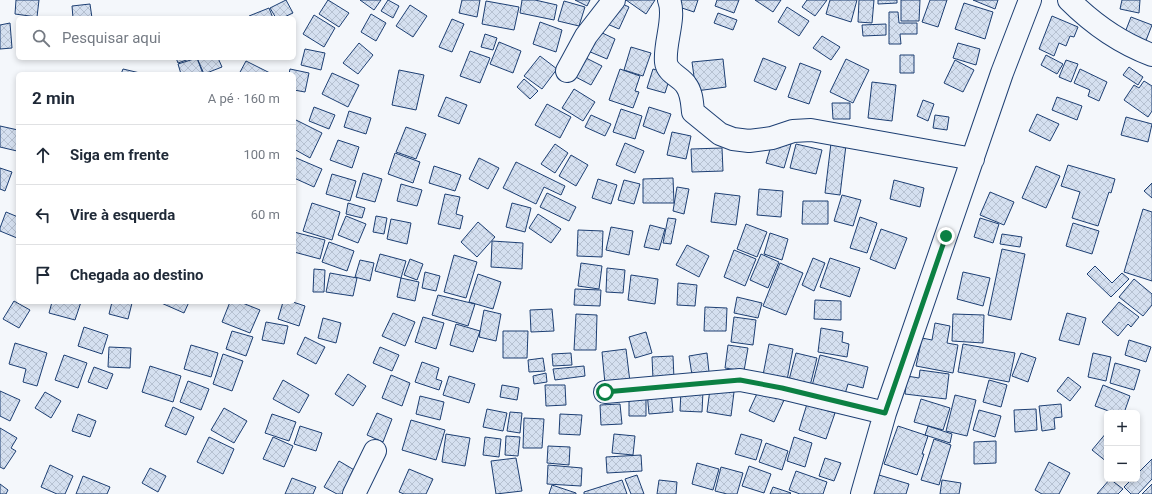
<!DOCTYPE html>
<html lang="pt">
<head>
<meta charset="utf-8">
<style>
  body { margin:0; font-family:Roboto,sans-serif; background:#f2f2f3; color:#1f2937 }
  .controls { position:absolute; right:12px; bottom:12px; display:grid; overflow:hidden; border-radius:6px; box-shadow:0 2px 6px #0003 }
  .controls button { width:36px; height:36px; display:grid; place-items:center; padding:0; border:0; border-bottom:1px solid #e0e1e3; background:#fff; color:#1f2937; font:20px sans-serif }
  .stop { position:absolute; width:12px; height:12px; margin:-9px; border:3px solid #0b8043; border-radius:50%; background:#fff }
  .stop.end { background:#0b8043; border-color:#fff; box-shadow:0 1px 4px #0008 }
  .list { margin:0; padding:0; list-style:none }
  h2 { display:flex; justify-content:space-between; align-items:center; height:52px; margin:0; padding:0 16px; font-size:17px }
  h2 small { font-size:13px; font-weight:400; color:#747a83 }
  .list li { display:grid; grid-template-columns:26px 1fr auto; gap:12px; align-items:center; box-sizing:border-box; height:60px; padding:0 16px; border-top:1px solid #e0e1e3 }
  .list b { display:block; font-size:15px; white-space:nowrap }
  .list em { font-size:13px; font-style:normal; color:#747a83 }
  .icon { flex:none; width:22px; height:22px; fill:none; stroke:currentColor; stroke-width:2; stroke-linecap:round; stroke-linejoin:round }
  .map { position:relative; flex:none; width:1152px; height:494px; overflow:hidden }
  .search { position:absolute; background:#fff; box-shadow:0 2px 6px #0003; left:16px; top:16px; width:280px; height:44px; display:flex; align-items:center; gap:10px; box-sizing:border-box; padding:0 14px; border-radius:6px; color:#747a83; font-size:15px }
  .panel { position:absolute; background:#fff; box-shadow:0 2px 6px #0003; left:16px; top:72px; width:280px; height:232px; border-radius:6px }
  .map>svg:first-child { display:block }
</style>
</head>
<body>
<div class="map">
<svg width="1152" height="494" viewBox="0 0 1152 494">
  <defs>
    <pattern id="building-cross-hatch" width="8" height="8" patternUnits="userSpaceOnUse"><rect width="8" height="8" fill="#d5e0f0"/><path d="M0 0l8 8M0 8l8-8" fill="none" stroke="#b6c1d1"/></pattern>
  </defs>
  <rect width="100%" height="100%" fill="#f4f7fb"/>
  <!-- building -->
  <path fill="url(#building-cross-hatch)" stroke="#1d3f73" d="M 16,0 L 39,0 L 37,17 L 15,14 Z
    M 286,0 L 293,13 L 282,18 L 276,18 L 270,8 Z
    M 328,0 L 349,13 L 339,27 L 319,14 Z
    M 360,0 L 381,0 L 374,10 Z
    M 388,0 L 399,6 L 393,18 L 381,11 Z
    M 462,0 L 480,0 L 477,17 L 459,13 Z
    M 522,0 L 535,0 L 557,5 L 554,20 L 520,13 Z
    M 575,0 L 590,0 L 587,6 Z
    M 614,0 L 629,7 L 619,29 L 605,23 Z
    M 626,0 L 655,0 L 646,14 Z
    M 678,0 L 698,0 L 694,12 L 676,6 Z
    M 717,0 L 739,0 L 734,13 L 715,6 Z
    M 755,0 L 781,0 L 773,12 Z
    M 807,0 L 827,0 L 815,16 L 802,7 Z
    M 830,0 L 857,0 L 851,22 L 826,14 Z
    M 859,0 L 874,0 L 872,23 L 858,22 Z
    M 878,0 L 897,0 L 897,3 L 878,4 Z
    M 901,0 L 920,0 L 919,21 L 901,21 Z
    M 930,0 L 947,0 L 938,27 L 922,22 Z
    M 973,0 L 998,0 L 995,9 Z
    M 1122,0 L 1140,0 L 1139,13 L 1120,9 Z
    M 486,1 L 519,7 L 514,30 L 482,24 Z
    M 564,1 L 585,7 L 579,26 L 558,21 Z
    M 964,3 L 993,12 L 985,39 L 955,29 Z
    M 90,4 L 92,18 L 73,18 L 72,6 Z
    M 410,5 L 427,16 L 413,37 L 396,26 Z
    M 787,7 L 809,21 L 799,36 L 778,22 Z
    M 269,8 L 273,18 L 250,18 L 249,16 Z
    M 889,12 L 898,12 L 899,23 L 917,23 L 917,34 L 900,34 L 901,44 L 889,44 Z
    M 718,13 L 737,20 L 733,30 L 714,23 Z
    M 371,14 L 386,23 L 376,41 L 361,32 Z
    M 314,15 L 335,28 L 324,47 L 303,34 Z
    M 1052,16 L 1078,27 L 1074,37 L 1070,36 L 1066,46 L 1059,43 L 1054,56 L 1039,49 Z
    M 1131,17 L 1152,25 L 1145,43 L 1124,35 Z
    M 452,19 L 464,24 L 452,52 L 439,47 Z
    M 540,22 L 562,30 L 556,52 L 533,44 Z
    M 10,23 L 12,48 L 0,49 L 0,25 Z
    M 886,24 L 886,35 L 863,36 L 862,25 Z
    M 596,30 L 615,39 L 607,59 L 588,51 Z
    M 485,34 L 497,38 L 493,50 L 481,47 Z
    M 822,36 L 840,47 L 831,60 L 813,48 Z
    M 499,42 L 521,51 L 513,73 L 490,64 Z
    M 359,43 L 373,55 L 358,74 L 343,63 Z
    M 958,43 L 980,49 L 976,65 L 953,58 Z
    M 631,47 L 651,53 L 643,76 L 624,70 Z
    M 305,49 L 325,53 L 321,70 L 301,65 Z
    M 470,51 L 490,58 L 480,83 L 460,76 Z
    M 580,55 L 602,66 L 591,85 L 570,74 Z
    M 900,55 L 914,55 L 914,73 L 900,73 Z
    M 1046,55 L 1063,64 L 1057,74 L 1041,65 Z
    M 540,56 L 557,69 L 542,89 L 524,76 Z
    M 176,58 L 192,58 L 178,63 Z
    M 197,58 L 218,58 L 222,67 L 204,74 Z
    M 197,58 L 203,74 L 181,74 L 178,64 Z
    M 763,58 L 786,67 L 776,90 L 754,81 Z
    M 723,59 L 726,87 L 696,91 L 692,62 Z
    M 846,59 L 869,70 L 853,103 L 830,92 Z
    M 955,60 L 974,70 L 963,92 L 944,83 Z
    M 1066,60 L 1078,64 L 1071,82 L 1059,77 Z
    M 246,61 L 270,73 L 270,74 L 239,74 Z
    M 800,63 L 821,71 L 809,104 L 788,97 Z
    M 1129,67 L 1143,77 L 1138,85 L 1123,75 Z
    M 123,69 L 140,73 L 140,74 L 121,74 Z
    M 290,69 L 309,73 L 305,92 L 294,90 L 294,74 L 289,74 Z
    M 620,69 L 640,76 L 635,91 L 639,92 L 633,108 L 609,100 Z
    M 653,69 L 671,74 L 665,93 L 647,88 Z
    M 1080,69 L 1107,82 L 1099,101 L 1088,96 L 1090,90 L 1074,83 Z
    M 399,70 L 424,75 L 416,110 L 392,105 Z
    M 332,73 L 359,85 L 348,107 L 322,94 Z
    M 524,79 L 538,91 L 530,99 L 517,87 Z
    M 1144,81 L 1152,86 L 1152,111 L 1148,117 L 1124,100 L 1134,85 L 1139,88 Z
    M 872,82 L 896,85 L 892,121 L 868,118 Z
    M 574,89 L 595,102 L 583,121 L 562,108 Z
    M 446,97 L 467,105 L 459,124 L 438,116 Z
    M 1057,97 L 1082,106 L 1077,120 L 1052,110 Z
    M 923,100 L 934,104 L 928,121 L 917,116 Z
    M 832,103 L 850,103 L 850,119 L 833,119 Z
    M 547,104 L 571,117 L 560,138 L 535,125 Z
    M 314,107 L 335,115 L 329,129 L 309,121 Z
    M 649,107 L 671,114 L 664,134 L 643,126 Z
    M 621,109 L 642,116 L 635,139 L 613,132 Z
    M 349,111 L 371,118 L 366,134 L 344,127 Z
    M 1037,114 L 1059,124 L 1050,141 L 1029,131 Z
    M 591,115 L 611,124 L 605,136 L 585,127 Z
    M 935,115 L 949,117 L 947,130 L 933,128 Z
    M 1126,117 L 1152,124 L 1148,142 L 1121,135 Z
    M 294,119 L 322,133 L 310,158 L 294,149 Z
    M 0,126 L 18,130 L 17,151 L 0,147 Z
    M 406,127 L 426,134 L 416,159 L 396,152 Z
    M 672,132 L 691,136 L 686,159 L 667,155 Z
    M 773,139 L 791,144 L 784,168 L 766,163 Z
    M 338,140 L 359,147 L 352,168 L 330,160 Z
    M 625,143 L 644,151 L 635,173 L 616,165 Z
    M 831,143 L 846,145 L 840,195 L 825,193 Z
    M 555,144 L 568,153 L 555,173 L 541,164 Z
    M 796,144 L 822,150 L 816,174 L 790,168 Z
    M 722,148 L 723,171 L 692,172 L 691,149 Z
    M 395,153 L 420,162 L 413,183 L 388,174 Z
    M 571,155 L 588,165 L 576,186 L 559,176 Z
    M 294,157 L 322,169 L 314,187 L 294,178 Z
    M 479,158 L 499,168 L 488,189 L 469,179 Z
    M 516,162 L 565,186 L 561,195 L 544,187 L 536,204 L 503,188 Z
    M 1068,165 L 1115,179 L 1111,193 L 1109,192 L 1098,226 L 1072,218 L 1080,192 L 1061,186 Z
    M 434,166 L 461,175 L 455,191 L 429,183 Z
    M 1036,166 L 1060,176 L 1046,208 L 1022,198 Z
    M 0,168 L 12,172 L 5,191 L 0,189 Z
    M 363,173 L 382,179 L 375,202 L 356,197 Z
    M 332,174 L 356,181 L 350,201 L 326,194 Z
    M 673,178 L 674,203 L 643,203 L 643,179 Z
    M 598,179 L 617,185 L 611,204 L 592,198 Z
    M 624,180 L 640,184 L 634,204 L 618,200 Z
    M 894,180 L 924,188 L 920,207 L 890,199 Z
    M 1152,183 L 1152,198 L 1144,191 Z
    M 401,184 L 422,190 L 417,206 L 397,201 Z
    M 677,187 L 689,189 L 684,214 L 673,211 Z
    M 759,189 L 783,191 L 781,217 L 757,215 Z
    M 990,192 L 1014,202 L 1004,225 L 980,215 Z
    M 547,193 L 576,207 L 569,221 L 540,207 Z
    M 715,193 L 740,196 L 736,225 L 711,222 Z
    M 445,194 L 460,197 L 456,214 L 463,216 L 460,229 L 438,224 Z
    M 842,195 L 861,200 L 853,226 L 834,221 Z
    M 803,201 L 828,201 L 828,224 L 802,224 Z
    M 312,203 L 340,212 L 332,240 L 303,231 Z
    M 348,203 L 365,208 L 362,218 L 346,214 Z
    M 512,203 L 531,208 L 525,232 L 506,227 Z
    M 1143,209 L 1152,212 L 1152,281 L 1124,272 Z
    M 6,212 L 18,217 L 17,238 L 0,231 L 0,228 Z
    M 538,214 L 561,229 L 551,243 L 529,228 Z
    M 346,216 L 366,224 L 358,243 L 338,235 Z
    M 376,216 L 387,218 L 384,234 L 373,232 Z
    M 860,217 L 877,223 L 867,253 L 850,248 Z
    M 668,218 L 676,219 L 671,244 L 663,243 Z
    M 980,218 L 999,224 L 993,243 L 974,237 Z
    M 391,219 L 411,223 L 407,244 L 387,239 Z
    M 478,222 L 495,237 L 477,257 L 461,242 Z
    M 1073,223 L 1099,231 L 1092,254 L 1066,246 Z
    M 746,224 L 767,232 L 757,257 L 737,249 Z
    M 650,225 L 665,229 L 659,250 L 644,247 Z
    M 611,227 L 633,231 L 629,255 L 606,250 Z
    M 881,229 L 907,238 L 895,269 L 870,259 Z
    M 578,230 L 603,231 L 602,257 L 577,256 Z
    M 294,232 L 325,240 L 320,259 L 294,252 Z
    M 770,233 L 788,239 L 782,260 L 764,254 Z
    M 1002,234 L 1022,237 L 1020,247 L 1000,244 Z
    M 492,241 L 523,243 L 522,269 L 491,267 Z
    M 329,242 L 354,251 L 347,271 L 322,262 Z
    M 687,245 L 709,256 L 699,277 L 676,265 Z
    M 1002,249 L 1025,254 L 1011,320 L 988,315 Z
    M 734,250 L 756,259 L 745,286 L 724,277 Z
    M 380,254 L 406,261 L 401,278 L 375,271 Z
    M 761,254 L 779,262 L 768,288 L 750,280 Z
    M 454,255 L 477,262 L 466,298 L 444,292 Z
    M 813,258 L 825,263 L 814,291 L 802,285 Z
    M 830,258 L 860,268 L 850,297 L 820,287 Z
    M 410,259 L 423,264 L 417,280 L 404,275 Z
    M 360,260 L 374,263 L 370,281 L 355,277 Z
    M 581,263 L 602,266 L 599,289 L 578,286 Z
    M 780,263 L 803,273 L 786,315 L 763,306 Z
    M 1095,266 L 1112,283 L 1122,273 L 1129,279 L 1111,297 L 1087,274 Z
    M 607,268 L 625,270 L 623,293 L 606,292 Z
    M 314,269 L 325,270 L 324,292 L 313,292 Z
    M 425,272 L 440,276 L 436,291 L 422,288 Z
    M 963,272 L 990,278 L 983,306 L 957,299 Z
    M 330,273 L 357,278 L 353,296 L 326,292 Z
    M 478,274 L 501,282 L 493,309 L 469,302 Z
    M 631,275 L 658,279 L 655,304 L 628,300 Z
    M 401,278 L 419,282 L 415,301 L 397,297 Z
    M 1134,279 L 1152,294 L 1152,305 L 1143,316 L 1119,297 Z
    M 678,283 L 697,285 L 695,306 L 677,305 Z
    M 575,289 L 601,290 L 600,306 L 574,305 Z
    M 438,295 L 475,304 L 468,326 L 432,315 Z
    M 737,297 L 762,303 L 758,318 L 734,313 Z
    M 815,300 L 841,301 L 841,320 L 814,319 Z
    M 14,301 L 30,310 L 19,328 L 3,319 Z
    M 52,302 L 81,302 L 75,320 L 49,313 Z
    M 112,302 L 132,303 L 128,319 L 109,314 Z
    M 159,302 L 189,302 L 184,313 Z
    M 230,302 L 240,302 L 260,310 L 250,333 L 222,322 Z
    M 283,302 L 293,302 L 305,306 L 299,326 L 278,319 Z
    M 1119,302 L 1139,317 L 1131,327 L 1128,324 L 1118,336 L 1102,322 Z
    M 705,307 L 727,308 L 726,331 L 704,331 Z
    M 552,309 L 554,331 L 531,332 L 530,310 Z
    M 484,310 L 501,314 L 496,341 L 479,337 Z
    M 393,313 L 415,322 L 405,346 L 382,336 Z
    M 1067,313 L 1086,318 L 1079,345 L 1059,340 Z
    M 576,314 L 597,315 L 596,350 L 574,350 Z
    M 953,314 L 984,315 L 983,343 L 952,341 Z
    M 423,317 L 444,323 L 436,349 L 415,342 Z
    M 734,317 L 756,320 L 753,345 L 731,342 Z
    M 323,318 L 341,323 L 336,343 L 318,338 Z
    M 266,322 L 288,326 L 284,344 L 262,340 Z
    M 935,323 L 950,326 L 947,343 L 958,345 L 953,373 L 916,366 L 922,338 L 932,340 Z
    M 456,324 L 480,331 L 473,352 L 450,345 Z
    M 84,327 L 108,335 L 102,354 L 78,346 Z
    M 821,328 L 843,332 L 842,342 L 849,344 L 847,357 L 818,352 Z
    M 232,331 L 253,337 L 246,356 L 226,349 Z
    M 503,331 L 528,331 L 527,358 L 503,358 Z
    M 646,332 L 652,353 L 635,358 L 629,337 Z
    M 305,337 L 325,347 L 316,364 L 297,354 Z
    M 1129,340 L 1151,347 L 1146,362 L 1125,355 Z
    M 15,343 L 47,353 L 37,386 L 23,382 L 26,369 L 9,364 Z
    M 769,344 L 793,349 L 787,380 L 763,375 Z
    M 963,344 L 1015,353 L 1009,382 L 958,372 Z
    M 191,345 L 218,353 L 211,377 L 184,369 Z
    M 728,345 L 748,348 L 744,371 L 725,368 Z
    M 109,347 L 131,348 L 130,368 L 108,367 Z
    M 380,347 L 399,355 L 392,371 L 373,363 Z
    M 626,349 L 630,382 L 605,384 L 602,352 Z
    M 571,353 L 572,365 L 553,366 L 552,354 Z
    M 707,353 L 709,372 L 692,375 L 689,356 Z
    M 796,353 L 817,358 L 810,386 L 789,380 Z
    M 1021,353 L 1036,358 L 1028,382 L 1012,376 Z
    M 1093,353 L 1111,357 L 1106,381 L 1088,377 Z
    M 223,354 L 243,361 L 232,391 L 213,384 Z
    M 64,355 L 87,363 L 78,388 L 55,380 Z
    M 820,355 L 868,367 L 863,388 L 848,384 L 845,394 L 812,386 Z
    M 673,356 L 674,379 L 653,379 L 652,357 Z
    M 543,358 L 545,371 L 529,372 L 528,360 Z
    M 422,362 L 439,368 L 436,379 L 442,381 L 439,390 L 415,382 Z
    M 1115,363 L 1140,370 L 1134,390 L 1110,383 Z
    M 150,366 L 181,376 L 173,402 L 142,392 Z
    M 584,366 L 585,376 L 555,380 L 553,369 Z
    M 94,367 L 113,374 L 107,389 L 88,382 Z
    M 920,370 L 949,374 L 946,399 L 905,394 L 907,376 L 919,378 Z
    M 546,373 L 547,382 L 534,384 L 533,376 Z
    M 348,374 L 366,386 L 353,406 L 335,394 Z
    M 391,375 L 410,383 L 402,406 L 382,398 Z
    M 449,376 L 475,384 L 469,403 L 443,395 Z
    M 1068,377 L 1081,387 L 1070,401 L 1057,391 Z
    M 283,380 L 309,395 L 299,413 L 273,399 Z
    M 989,380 L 1007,385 L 1001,407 L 983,402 Z
    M 188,381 L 209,389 L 201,410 L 180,402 Z
    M 502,385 L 519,388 L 517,400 L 500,397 Z
    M 545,385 L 565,385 L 566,405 L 546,406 Z
    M 1103,385 L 1130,396 L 1124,413 L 1114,413 L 1095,406 Z
    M 760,387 L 785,398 L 774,422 L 749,411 Z
    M 710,389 L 734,392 L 731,416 L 707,412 Z
    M 671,390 L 673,412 L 649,414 L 647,392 Z
    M 681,390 L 703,391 L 702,412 L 680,411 Z
    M 0,391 L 20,400 L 10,421 L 0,416 Z
    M 45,392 L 61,401 L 51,418 L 35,408 Z
    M 629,394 L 646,394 L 646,416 L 629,416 Z
    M 955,395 L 976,400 L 967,436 L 946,431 Z
    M 420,396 L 444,402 L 440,420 L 416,414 Z
    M 921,399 L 950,408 L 943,430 L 914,422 Z
    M 620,404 L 622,424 L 601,425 L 600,405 Z
    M 807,404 L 835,413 L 826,439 L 799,430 Z
    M 1061,404 L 1062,417 L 1054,418 L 1055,429 L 1042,431 L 1039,406 Z
    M 173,407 L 194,417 L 186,435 L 165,426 Z
    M 224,408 L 247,421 L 234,443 L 211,430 Z
    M 487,409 L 507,413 L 503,431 L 483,427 Z
    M 1036,409 L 1037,430 L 1015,432 L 1014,410 Z
    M 979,410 L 1001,416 L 995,437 L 973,430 Z
    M 510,412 L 522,413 L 520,433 L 507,431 Z
    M 377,413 L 392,419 L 383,442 L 367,435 Z
    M 78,414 L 96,421 L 90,437 L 72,431 Z
    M 272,414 L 296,422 L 289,441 L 265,433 Z
    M 560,414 L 582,415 L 580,435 L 559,434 Z
    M 524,418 L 544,419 L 542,448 L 523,448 Z
    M 411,420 L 445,430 L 436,460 L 402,450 Z
    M 300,426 L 322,433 L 316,451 L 294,444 Z
    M 898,426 L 928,436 L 922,454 L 924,454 L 917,475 L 884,464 Z
    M 928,426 L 952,434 L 950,443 L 925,435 Z
    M 0,428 L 17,438 L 11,448 L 16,451 L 4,469 L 0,467 Z
    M 1107,432 L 1107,462 L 1092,450 Z
    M 446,434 L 470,438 L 465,466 L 442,462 Z
    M 614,434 L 635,436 L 633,455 L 612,453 Z
    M 741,434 L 762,440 L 756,460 L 735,454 Z
    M 506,436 L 520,437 L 518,456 L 505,455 Z
    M 209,437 L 234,449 L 223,474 L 197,462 Z
    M 273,437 L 293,446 L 284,467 L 263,459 Z
    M 485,437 L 501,439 L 499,457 L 483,455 Z
    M 794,437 L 812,443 L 805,467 L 787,461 Z
    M 934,439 L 951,445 L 939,485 L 921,480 Z
    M 996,441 L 996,463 L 974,464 L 974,442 Z
    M 766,443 L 788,451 L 782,470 L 759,462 Z
    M 548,446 L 570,447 L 569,465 L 547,463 Z
    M 641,455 L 642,471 L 607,473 L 606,457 Z
    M 516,458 L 522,491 L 496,494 L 491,461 Z
    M 825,458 L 841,463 L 834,481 L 819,476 Z
    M 1152,459 L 1152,479 L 1138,494 L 1131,494 L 1124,487 L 1132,479 L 1137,479 L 1137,474 Z
    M 339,461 L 361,474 L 350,494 L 337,494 L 324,487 Z
    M 1049,462 L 1070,473 L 1059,494 L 1042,494 L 1035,490 Z
    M 697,463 L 719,469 L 713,490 L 692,484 Z
    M 50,465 L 73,476 L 65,494 L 57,494 L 41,487 Z
    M 548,465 L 582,468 L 581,486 L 547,484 Z
    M 749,466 L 771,474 L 764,493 L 742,486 Z
    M 721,467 L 743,473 L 737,494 L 727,494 L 715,491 Z
    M 150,468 L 166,476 L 158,492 L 142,483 Z
    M 409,469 L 433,479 L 426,494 L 404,494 L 399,492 Z
    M 796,471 L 827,482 L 823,494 L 800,494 L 789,490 Z
    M 637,475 L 644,494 L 631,494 L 625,479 Z
    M 879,475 L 909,484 L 906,494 L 873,494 Z
    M 83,476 L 110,487 L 107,494 L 76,494 Z
    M 292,478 L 316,487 L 313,494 L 285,494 Z
    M 1110,479 L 1123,489 L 1118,494 L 1097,494 Z
    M 622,480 L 627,494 L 584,494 L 584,492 Z
    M 659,480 L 677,482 L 676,494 L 657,494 Z
    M 942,480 L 961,483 L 959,494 L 940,494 Z
    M 0,484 L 8,490 L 6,494 L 0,494 Z
    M 1152,484 L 1152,494 L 1142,494 Z
    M 552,485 L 576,493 L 576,494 L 549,494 Z
    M 773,487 L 791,493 L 790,494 L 770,494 Z"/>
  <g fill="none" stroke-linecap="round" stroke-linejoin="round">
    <!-- minor casing -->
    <g stroke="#1d3f73" stroke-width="24">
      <path id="minor" d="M 669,0 C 676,17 664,43 666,62 C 667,73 681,77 686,85 C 692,93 692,103 693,112 L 720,134 L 733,139 L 749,141 L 772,138 L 793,131 L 811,130 L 973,159
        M 1069,0 C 1093,24 1120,43 1152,55
        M 567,71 L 586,36 L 614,0
        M 605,392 L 740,380 L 782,388 L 885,413
        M 354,494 L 375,451
        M 862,494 L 885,413 L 1002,73 L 1030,0"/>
    </g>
    <!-- minor -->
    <use href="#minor" stroke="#f4f7fb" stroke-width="22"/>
  </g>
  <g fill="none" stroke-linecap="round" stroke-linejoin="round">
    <!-- route -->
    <path stroke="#0b8043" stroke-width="5" d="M 605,392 L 740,380 L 782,388 L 885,413 L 946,236"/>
  </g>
</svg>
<div class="controls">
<button>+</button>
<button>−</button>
</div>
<div class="stop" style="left:605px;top:392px"></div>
<div class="stop end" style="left:946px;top:236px"></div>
<div class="search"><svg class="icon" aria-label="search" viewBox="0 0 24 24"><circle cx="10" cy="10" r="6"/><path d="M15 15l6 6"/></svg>Pesquisar aqui</div>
<section class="panel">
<h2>2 min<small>A pé · 160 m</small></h2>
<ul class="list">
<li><svg class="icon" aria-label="ahead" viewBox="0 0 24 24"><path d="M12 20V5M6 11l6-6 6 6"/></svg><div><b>Siga em frente</b></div><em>100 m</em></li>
<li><svg class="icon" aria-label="left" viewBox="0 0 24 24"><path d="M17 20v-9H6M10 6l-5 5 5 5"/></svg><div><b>Vire à esquerda</b></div><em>60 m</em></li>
<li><svg class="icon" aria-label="arrive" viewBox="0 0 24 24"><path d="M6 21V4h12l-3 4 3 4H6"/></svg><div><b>Chegada ao destino</b></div></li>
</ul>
</section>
</div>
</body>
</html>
